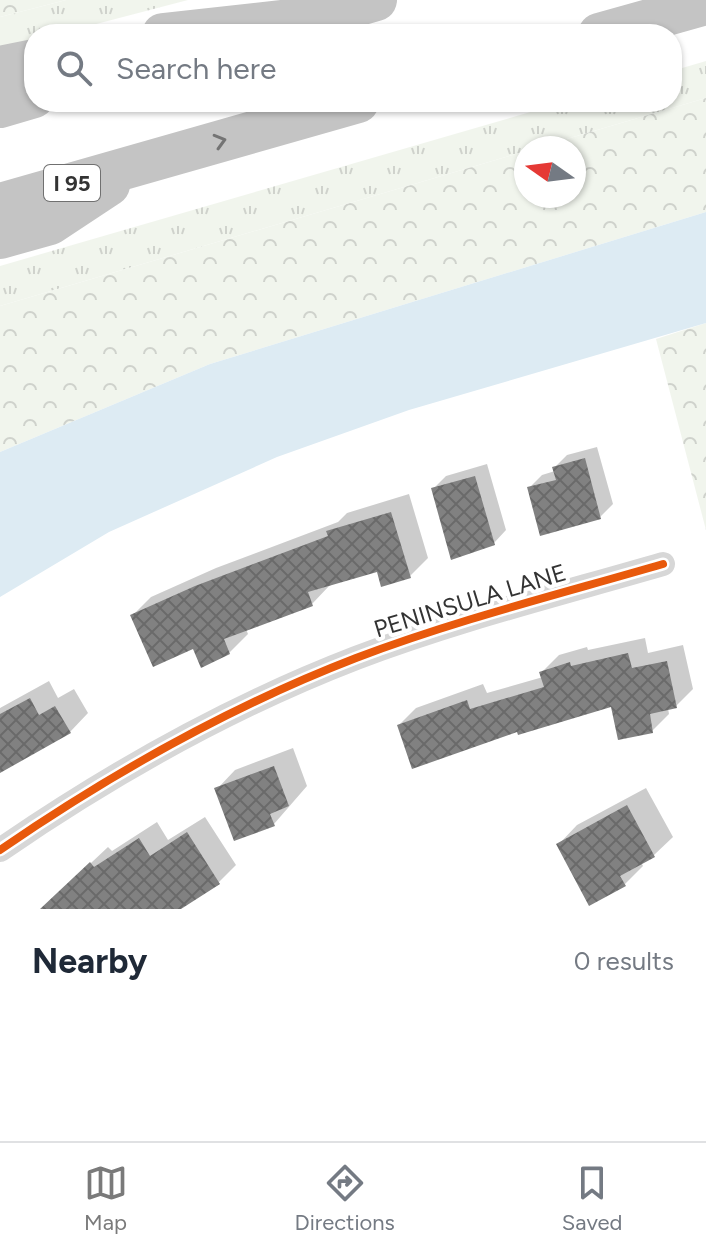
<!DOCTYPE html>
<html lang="en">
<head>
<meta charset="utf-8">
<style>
  body { margin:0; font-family:Figtree,sans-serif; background:#f6f6f7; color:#1f2937 }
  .compass { position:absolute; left:514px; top:136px; width:72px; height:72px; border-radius:50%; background:#fff; box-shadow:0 2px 6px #0004; rotate:284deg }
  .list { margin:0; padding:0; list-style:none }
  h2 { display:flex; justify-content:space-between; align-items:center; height:104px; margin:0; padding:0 32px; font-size:34px }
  h2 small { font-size:26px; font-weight:400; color:#747a83 }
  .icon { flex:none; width:44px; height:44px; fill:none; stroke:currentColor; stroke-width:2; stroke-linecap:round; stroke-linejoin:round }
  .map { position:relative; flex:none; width:706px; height:909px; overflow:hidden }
  .search { position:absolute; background:#fff; box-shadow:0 2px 6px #0004; left:24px; right:24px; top:24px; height:88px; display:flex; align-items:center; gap:20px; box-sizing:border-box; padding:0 28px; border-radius:32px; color:#747a83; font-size:30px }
  .sheet { height:232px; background:#fff }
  nav { display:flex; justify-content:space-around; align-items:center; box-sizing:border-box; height:112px; border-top:2px solid #e0e1e3; background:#fff; font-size:22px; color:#747a83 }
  nav a { display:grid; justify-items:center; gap:4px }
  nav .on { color:#7a7a7a }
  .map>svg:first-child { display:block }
</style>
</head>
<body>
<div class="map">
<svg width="706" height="909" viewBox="0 0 706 909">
  <defs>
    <pattern id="grass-tufts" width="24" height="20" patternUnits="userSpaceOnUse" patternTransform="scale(2)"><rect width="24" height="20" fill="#f1f5ed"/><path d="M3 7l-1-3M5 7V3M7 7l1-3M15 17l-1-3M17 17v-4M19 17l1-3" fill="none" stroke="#cfd2cc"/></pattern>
    <pattern id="forest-crowns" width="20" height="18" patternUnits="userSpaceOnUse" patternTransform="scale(2)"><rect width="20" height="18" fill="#f1f5ed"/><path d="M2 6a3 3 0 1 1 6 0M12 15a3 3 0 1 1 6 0" fill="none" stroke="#cfd2cc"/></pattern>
    <pattern id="building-cross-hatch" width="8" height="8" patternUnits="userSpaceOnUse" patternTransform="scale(2)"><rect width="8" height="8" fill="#818181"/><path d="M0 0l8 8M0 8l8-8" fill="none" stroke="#6a6a6a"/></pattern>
  </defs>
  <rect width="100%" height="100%" fill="#fff"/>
  <!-- grass -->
  <path fill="url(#grass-tufts)" d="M 66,0 L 188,0 L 58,34 L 34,34 L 34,40 L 0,48 L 0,17 Z
    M 706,61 L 706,98 L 536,148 L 526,148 L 526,151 L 0,306 L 0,266 L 565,102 L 672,102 L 672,71 Z"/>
  <!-- forest -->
  <path fill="url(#forest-crowns)" d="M 0,0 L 66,0 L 0,17 Z
    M 706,98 L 706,212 L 210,364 L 0,452 L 0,306 L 526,151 L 526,196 L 574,196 L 574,148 L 536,148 Z
    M 706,323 L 706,530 L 656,339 Z"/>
  <!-- water -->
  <path fill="#ddebf3" d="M 706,212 L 706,323 L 409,410 L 277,457 L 109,532 L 0,597 L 0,452 L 210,364 Z"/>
  <!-- shadow -->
  <path fill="#0003" d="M 597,447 L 613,504 L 600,517 L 529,488 L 542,475 L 555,471 L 554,468 L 567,455 Z
    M 487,464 L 506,530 L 494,543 L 433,489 L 446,476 Z
    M 409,494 L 428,558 L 410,576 L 378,569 L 330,585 L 312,604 L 246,629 L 248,634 L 229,653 L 194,646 L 132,616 L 151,597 L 216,568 L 338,522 L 347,513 Z
    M 645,638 L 648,653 L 683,645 L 693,689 L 676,706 L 668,708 L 669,714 L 652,731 L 613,704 L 399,725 L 416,708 L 483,684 L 487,693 L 543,677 L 542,672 L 559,655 L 587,647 L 588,650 Z
    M 49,681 L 58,698 L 74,689 L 88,713 L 70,732 L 0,771 L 0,708 Z
    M 293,748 L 307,786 L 274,824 L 217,789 L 235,770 Z
    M 646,788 L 673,837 L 654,855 L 641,862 L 643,866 L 625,884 L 559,844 L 577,825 Z
    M 205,817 L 236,865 L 218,883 L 177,909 L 42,909 L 108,847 L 112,851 L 157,822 L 168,840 Z"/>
  <!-- building -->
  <path fill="url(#building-cross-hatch)" d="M 585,458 L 601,519 L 540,536 L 527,487 L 556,480 L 552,467 Z
    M 475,476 L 495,545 L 451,560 L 431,488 Z
    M 391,512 L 411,578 L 381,587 L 377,572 L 308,592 L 313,606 L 224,639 L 230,654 L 201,668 L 193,649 L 153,667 L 130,615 L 195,586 L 328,536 L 326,531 Z
    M 628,653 L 632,668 L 667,661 L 677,708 L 650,714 L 653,733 L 618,740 L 611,707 L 518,735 L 517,732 L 412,769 L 397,725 L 467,700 L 470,709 L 544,687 L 539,672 L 570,662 L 571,666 Z
    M 30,698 L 39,715 L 55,706 L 71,733 L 0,773 L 0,714 Z
    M 274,766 L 289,806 L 270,814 L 275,826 L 234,841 L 214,788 Z
    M 627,805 L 655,857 L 620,876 L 626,886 L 589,906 L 556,844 Z
    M 187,832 L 220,884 L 181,909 L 40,909 L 90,862 L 94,867 L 139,838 L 150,856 Z"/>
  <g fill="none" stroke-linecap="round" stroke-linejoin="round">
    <!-- street -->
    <path stroke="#d7d7d7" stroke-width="24" d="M 0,850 C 112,773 229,707 356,658 C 456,620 560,594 663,564"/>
    <!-- highway -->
    <path stroke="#c4c4c4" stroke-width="42" d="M 293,24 L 376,0
      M 163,34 L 318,17
      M 599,34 L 706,4
      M 0,67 L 34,60
      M 0,107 L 34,97
      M 0,204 L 358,102
      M 0,238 L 50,224 L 109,185"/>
    <!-- cycleway casing -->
    <g stroke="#fff" stroke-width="13">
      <path id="cycleway" d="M 0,850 C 112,773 229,707 356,658 C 456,620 560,594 663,564"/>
    </g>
    <!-- cycleway -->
    <use href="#cycleway" stroke="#e8590c" stroke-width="8"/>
  </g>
  <!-- one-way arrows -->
  <defs><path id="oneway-chevron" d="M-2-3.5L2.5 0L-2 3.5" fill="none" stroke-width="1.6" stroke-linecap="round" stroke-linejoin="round" transform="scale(2)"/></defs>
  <use stroke="#747474" href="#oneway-chevron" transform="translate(220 141) rotate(-16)"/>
  <g text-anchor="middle" stroke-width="8" stroke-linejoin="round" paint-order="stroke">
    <!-- shield labels -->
    <rect fill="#fff" stroke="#707070" stroke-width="2" x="44" y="165" width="56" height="36" rx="6"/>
    <g font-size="22" font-weight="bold" fill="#333">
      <text x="72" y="191">I 95</text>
    </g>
    <!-- street labels -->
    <g font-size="24" fill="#333" stroke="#fff">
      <text transform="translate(470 601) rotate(-17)" y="8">PENINSULA LANE</text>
    </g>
  </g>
</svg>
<svg class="compass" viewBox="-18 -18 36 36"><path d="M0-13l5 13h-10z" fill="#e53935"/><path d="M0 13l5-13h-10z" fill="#747a83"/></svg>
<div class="search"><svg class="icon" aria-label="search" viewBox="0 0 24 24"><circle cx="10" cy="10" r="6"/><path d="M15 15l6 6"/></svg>Search here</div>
</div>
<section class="sheet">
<h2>Nearby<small>0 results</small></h2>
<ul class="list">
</ul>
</section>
<nav>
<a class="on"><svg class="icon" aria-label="map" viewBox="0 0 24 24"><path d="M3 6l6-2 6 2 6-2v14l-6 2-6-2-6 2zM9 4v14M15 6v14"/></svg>Map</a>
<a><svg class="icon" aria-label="directions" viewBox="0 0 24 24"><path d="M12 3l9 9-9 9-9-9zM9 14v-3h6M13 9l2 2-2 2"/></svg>Directions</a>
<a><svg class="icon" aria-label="saved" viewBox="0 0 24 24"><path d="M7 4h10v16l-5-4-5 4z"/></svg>Saved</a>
</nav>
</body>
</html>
